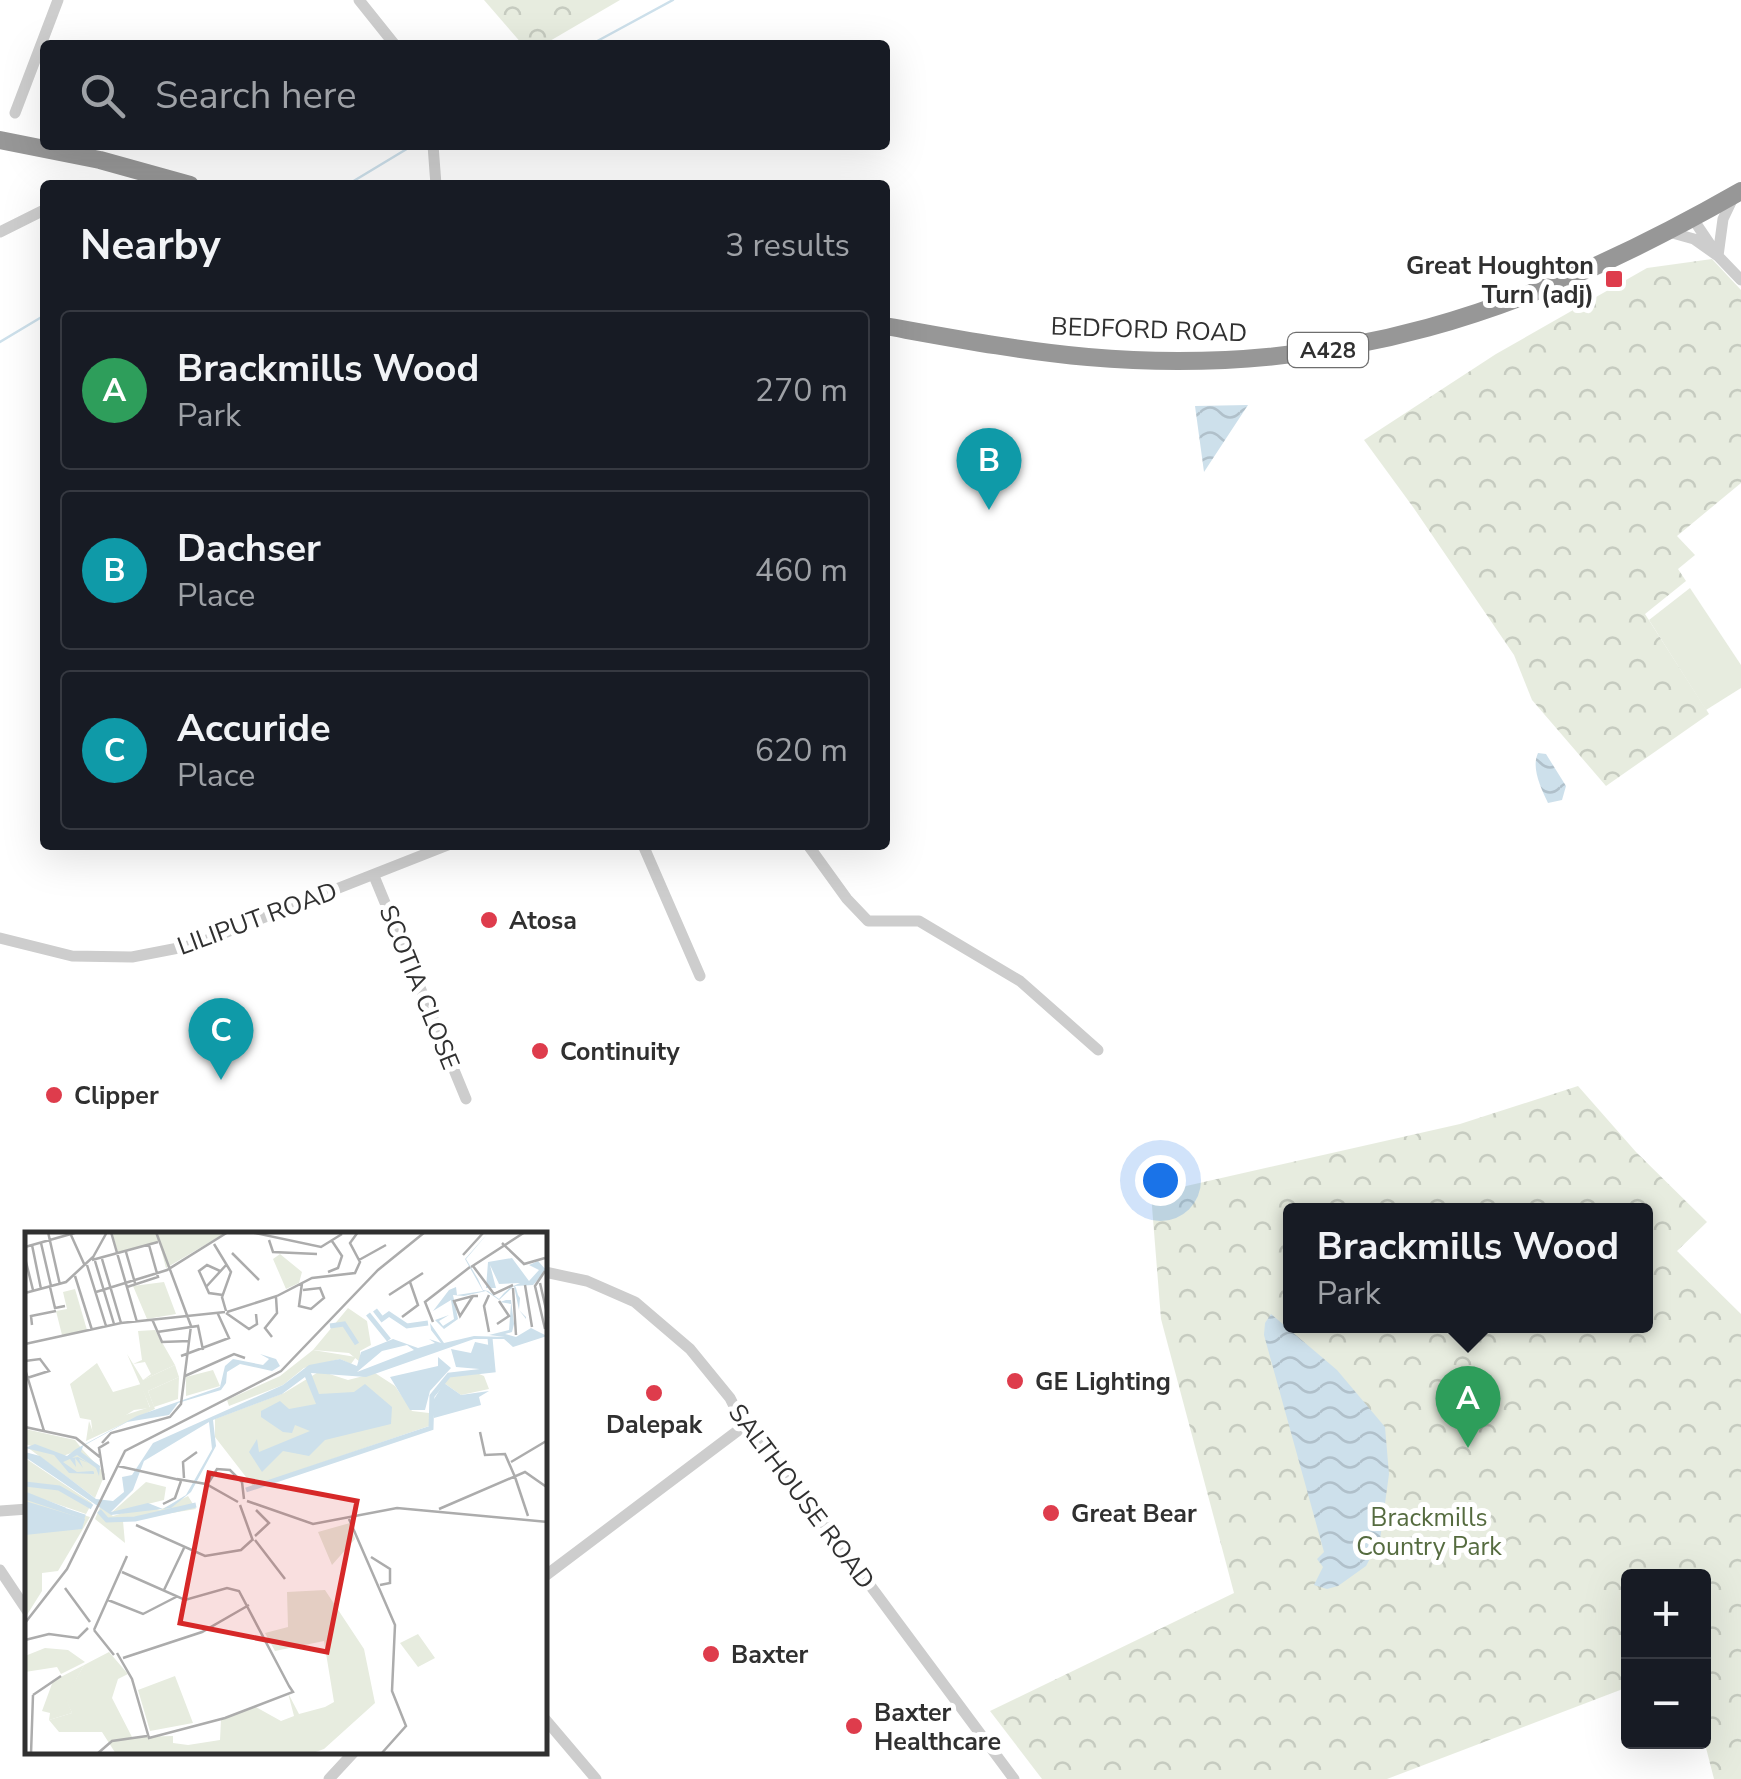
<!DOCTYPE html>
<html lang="en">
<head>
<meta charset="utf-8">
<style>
  body { margin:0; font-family:"Nunito Sans",sans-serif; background:#20242c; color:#f1f3f6 }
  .controls { position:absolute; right:30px; bottom:30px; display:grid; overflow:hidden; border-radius:10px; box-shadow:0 10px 40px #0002 }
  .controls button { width:90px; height:90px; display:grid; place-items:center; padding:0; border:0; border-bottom:2px solid #363941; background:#171b24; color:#f1f3f6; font:50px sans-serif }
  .you { position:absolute; left:1160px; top:1180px; width:35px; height:35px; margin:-25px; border:8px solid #fff; border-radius:50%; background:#1a73e8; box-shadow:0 0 0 15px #1a73e833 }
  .badge { display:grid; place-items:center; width:65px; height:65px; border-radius:50%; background:#de3c4c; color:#fff; font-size:32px; font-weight:700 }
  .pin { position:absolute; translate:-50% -82px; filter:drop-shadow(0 2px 5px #0008) }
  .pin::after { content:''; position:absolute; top:52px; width:35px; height:30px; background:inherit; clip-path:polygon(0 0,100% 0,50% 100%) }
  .popup { position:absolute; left:1283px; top:1203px; width:370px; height:130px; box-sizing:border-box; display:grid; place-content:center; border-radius:10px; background:#171b24; filter:drop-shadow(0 2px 8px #0005); font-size:32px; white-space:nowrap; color:#9ea1a6 }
  .popup b { font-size:38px; color:#f1f3f6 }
  .popup::after { content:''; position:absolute; left:50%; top:100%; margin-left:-20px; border:20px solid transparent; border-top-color:#171b24 }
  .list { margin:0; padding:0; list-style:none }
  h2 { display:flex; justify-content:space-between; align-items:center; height:130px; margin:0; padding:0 40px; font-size:42px }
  h2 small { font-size:32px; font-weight:400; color:#9ea1a6 }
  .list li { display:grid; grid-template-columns:65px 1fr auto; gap:30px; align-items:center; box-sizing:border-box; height:160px; margin:0 20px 20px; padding:0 20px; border:2px solid #363941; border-radius:10px }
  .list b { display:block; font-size:38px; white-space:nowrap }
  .list p { margin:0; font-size:32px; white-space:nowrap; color:#9ea1a6 }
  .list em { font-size:32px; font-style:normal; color:#9ea1a6 }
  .icon { flex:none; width:55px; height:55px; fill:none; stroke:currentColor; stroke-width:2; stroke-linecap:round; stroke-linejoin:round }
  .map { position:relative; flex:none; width:1741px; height:1779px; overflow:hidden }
  .search { position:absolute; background:#171b24; box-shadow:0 10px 40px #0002; left:40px; top:40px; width:850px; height:110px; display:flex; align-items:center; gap:25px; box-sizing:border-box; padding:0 35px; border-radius:10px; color:#9ea1a6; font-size:38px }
  .panel { position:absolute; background:#171b24; box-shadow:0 10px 40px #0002; left:40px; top:180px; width:850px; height:670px; border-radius:10px }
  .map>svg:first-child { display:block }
</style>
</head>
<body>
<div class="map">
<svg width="1741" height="1779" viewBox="0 0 1741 1779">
  <defs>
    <pattern id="park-crowns" width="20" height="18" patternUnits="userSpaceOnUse" patternTransform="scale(2.5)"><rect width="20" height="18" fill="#e7ecdf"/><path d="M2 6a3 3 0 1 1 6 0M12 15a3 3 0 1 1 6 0" fill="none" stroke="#c6cbc0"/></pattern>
    <pattern id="water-waves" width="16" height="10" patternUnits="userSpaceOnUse" patternTransform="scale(2.5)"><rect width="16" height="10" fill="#cde0eb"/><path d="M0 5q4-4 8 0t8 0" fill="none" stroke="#b0c0ca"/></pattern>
  </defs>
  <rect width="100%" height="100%" fill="#fff"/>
  <!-- green -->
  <path fill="#e7ecdf" d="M 1690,588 L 1741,665 L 1741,688 L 1706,710 L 1649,620 Z"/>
  <!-- park -->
  <path fill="url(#park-crowns)" fill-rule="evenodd" d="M 484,0 L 620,0 L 543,45 L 523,45 Z
    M 1712,259 L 1741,290 L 1741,483 L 1677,536 L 1695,555 L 1678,569 L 1686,581 L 1645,614 L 1709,714 L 1606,786 L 1532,700 L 1514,655 L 1413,507 L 1364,440 L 1496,354 L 1647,268 Z
    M 1578,1086 L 1636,1152 L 1707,1222 L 1677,1251 L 1741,1314 L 1741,1779 L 1714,1779 L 1704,1740 L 1704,1576 L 1628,1576 L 1628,1687 L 1387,1779 L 1042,1779 L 990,1711 L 1234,1593 L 1161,1319 L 1151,1194 L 1460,1124 ZM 1290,1210 L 1646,1210 L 1646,1326 L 1290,1326 Z"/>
  <!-- water -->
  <path fill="url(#water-waves)" d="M 1248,405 L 1204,472 L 1195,406 Z
    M 1538,753 L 1546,754 L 1566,786 L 1562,800 L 1548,803 C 1541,788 1531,768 1538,753 Z
    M 1271,1314 L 1337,1370 L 1385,1427 L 1389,1474 L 1380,1540 L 1366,1566 L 1338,1586 L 1327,1589 L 1314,1585 L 1323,1567 L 1317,1559 L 1324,1552 L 1264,1335 L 1265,1323 Z"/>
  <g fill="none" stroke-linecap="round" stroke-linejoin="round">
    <!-- stream -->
    <path stroke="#cde0eb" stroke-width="2.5" d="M 590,45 L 673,0
      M 347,185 L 410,147
      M 0,342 L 45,315"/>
    <!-- minor -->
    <path stroke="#cdcdcd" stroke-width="11" d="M 359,0 L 395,45
      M 15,113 L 58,0
      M 433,145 L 436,185
      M 1693,219 L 1718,256 L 1741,280
      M 0,232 L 42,211
      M 1669,232 L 1694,239 L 1718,256 L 1723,219 L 1733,198
      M 643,845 L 700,976
      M 808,845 L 847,899 L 868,921 L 919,921 L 1020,981 L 1098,1050
      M 374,876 L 466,1099
      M 0,938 L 72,956 L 132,957 L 194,945 L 448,845
      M 545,1272 L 587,1281 L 635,1302 L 690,1349 L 730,1398 L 744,1426 L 756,1436 L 797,1487 L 1014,1779
      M 0,1511 L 28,1509
      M 0,1570 L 28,1612
      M 545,1576 L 744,1426
      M 545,1719 L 596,1779
      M 329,1779 L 354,1752"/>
    <!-- highway -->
    <path stroke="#979797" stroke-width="18" d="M 0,140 L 100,160 L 190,185
      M 885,326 C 952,338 1020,351 1088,357 C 1335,379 1530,312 1741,191"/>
  </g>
  <!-- markers -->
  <g fill="#de3c4c" stroke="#fff" stroke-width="4">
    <rect x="1604" y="269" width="20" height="20" rx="5"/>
    <circle cx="489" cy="920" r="10"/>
    <circle cx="540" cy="1051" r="10"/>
    <circle cx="54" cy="1095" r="10"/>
    <circle cx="1015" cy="1381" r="10"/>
    <circle cx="654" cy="1393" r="10"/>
    <circle cx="1051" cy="1513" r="10"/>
    <circle cx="711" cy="1654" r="10"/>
    <circle cx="854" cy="1726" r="10"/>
  </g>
  <g text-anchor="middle" stroke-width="10" stroke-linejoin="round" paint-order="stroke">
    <!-- shield labels -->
    <rect fill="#fff" stroke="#6e6e6e" stroke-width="2.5" x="1288" y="333" width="80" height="34" rx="8"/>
    <g font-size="22" font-weight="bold" fill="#303030">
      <text x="1328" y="358">A428</text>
    </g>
    <!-- poi labels -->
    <g font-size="25" font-weight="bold" fill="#303030" stroke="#fff" text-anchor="start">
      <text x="1594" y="274" text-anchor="end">Great Houghton<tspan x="1594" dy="29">Turn (adj)</tspan></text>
      <text x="509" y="929">Atosa</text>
      <text x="560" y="1060">Continuity</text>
      <text x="74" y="1104">Clipper</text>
      <text x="1035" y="1390">GE Lighting</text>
      <text x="654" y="1433" text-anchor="middle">Dalepak</text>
      <text x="1071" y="1522">Great Bear</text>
      <text x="731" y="1663">Baxter</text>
      <text x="874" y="1721">Baxter<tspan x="874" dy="29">Healthcare</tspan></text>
    </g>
    <!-- street labels -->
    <g font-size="25" fill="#303030" stroke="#fff">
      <text transform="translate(1149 329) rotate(2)" y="9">BEDFORD ROAD</text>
      <text transform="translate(257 918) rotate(-20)" y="9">LILIPUT ROAD</text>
      <text transform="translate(420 987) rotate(68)" y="9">SCOTIA CLOSE</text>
      <text transform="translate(802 1496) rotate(53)" y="9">SALTHOUSE ROAD</text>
    </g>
    <!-- park labels -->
    <g font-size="25" fill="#556b3f" stroke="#fff">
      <text x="1429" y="1526">Brackmills<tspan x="1429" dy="29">Country Park</tspan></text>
    </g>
  </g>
  <!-- overview -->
  <g transform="translate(25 1232)">
    <rect width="522" height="522" fill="#fff"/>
    <path d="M 255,22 L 277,40 L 274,51 L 261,57 L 248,27 ZM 288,118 L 331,125 L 326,132 L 315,127 L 279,136 L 258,153 L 204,174 L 202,168 L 255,144 ZM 72,131 L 88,160 L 116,152 L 125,176 L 109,178 L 68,204 L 66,188 L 55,186 L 45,152 ZM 2,215 L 46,226 L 57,217 L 80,242 L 70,266 ZM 0,226 L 67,271 L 61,282 L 0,261 ZM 163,264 L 171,277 L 98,289 L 100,311 L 70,287 L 75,275 L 88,284 L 121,274 L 135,278 ZM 20,416 L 43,418 L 60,430 L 36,442 L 32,435 L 0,440 L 0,424 ZM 59,433 L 41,466 L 47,481 L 24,488 L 25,481 L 17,479 L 28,449 ZM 150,444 L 168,491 L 125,499 L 113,458 Z" fill="#e7ecdf"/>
    <path d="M 102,122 L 118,148 L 150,133 L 154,145 L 123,159 L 130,177 L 61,209 L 64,189 L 69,203 L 91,186 L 125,175 ZM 449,140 L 459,144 L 464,157 L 436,163 L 419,151 L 429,141 Z" fill="#e7ecdf"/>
    <path d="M 50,57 L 62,98 L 37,103 L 31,79 L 42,77 L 38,60 Z" fill="#e7ecdf"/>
    <path d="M 87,0 L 202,0 L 141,36 L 134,9 L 93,21 ZM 139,50 L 151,82 L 122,87 L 108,54 ZM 323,76 L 342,89 L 346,113 L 335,119 L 335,130 L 324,121 L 288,118 ZM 130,98 L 150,133 L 118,148 L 126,142 L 120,130 L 108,132 L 117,128 L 113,99 ZM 188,138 L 195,154 L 161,164 L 161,145 ZM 295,139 L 323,148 L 350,141 L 370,154 L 387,179 L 404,181 L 407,193 L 228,254 L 190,205 L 190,187 L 259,161 ZM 154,145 L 153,167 L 129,175 L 123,159 ZM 0,197 L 50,208 L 57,217 L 38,224 L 0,212 ZM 121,250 L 141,255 L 139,268 L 86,281 ZM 0,265 L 65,285 L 33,339 L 17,341 L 17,359 L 0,386 ZM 325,291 L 330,307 L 307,333 L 293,300 ZM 300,358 L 339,417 L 350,471 L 299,517 L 285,522 L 91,522 L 77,500 L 34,500 L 24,488 L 47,481 L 40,466 L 59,433 L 84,420 L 103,442 L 93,447 L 87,466 L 107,505 L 148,504 L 148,511 L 163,513 L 195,508 L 196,487 L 229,474 L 256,489 L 269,484 L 263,461 L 274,482 L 300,475 L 309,470 L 299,409 L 250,419 L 240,401 L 263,395 L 262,360 ZM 393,402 L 410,426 L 393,435 L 375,411 Z" fill="#e7ecdf"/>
    <path d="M 464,0 L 441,27 L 453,47 L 458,58 L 463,59 L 474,67 L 479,61 L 486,55 L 495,51 L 474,52 L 465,33 L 471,56 L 461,56 L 463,30 L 487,26 L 504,49 L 514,38 L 504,33 L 513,29 L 522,39 L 508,53 L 490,54 L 491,56 L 493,63 L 495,66 L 494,78 L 501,85 L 501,87 L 494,78 L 489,54 L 474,68 L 461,59 L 439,64 L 428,63 L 433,87 L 419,97 L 410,88 L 424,83 L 414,89 L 418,94 L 429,87 L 426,68 L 408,79 L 424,58 L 431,55 L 432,63 L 458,59 L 440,27 ZM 481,68 L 486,68 L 489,92 L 487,100 L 480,102 L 491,105 L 506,96 L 522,104 L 488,115 L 479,107 L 449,107 L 341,145 L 286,141 L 294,162 L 329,160 L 340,152 L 367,175 L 366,192 L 300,208 L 284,224 L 258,219 L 237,240 L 224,220 L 232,207 L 234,220 L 285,199 L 270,193 L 267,201 L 258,200 L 236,185 L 236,179 L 255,169 L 264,177 L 291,172 L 280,145 L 257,162 L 188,188 L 191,214 L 166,260 L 146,276 L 86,283 L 0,225 L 0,220 L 15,224 L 71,267 L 88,269 L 99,260 L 97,245 L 107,243 L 128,211 L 258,153 L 284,133 L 315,127 L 332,134 L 336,120 L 368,107 L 393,116 L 410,111 L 404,107 L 416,111 L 406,98 L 405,91 L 419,111 L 449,104 L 480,105 L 464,103 L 484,98 L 486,72 L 475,70 ZM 382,113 L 389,118 L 332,140 L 357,119 ZM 184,190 L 187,217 L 161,263 L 138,277 L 123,271 L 86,280 L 108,258 L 119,229 ZM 450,110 L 464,113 L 466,138 L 431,135 L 426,117 L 446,121 ZM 235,122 L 251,127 L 255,134 L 247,139 L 215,132 L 202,140 L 201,151 L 196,158 L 153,171 L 144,183 L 102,190 L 58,214 L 56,220 L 75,234 L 74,244 L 71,236 L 52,223 L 47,226 L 53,225 L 63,231 L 54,227 L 58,236 L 50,226 L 51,235 L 45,227 L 38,230 L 52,240 L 68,239 L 69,240 L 69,242 L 44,241 L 29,223 L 0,216 L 10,212 L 42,224 L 51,217 L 112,184 L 195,155 L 200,134 L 208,127 L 238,133 L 244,127 ZM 413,125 L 426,136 L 405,159 L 400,178 L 385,178 L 365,145 L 413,134 ZM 419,151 L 436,163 L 464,159 L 454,165 L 456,173 L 409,186 L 406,172 ZM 0,269 L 60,287 L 57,297 L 0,303 Z" fill="#cde0eb" fill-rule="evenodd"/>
    <path fill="none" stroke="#cde0eb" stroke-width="5" d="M 350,78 L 357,87 L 364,82 L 382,94 L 403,91M 343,82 L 364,108M 305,94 L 319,92 L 332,112M 0,252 L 34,256 L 67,275M 221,258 L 406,196 L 407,164 L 424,143 L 468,138 L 465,106M 0,262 L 40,278M 0,265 L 60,285M 74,279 L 82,288 L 110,287 L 171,273"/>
    <path fill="none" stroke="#acacac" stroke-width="2.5" d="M 23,0 L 35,53M 86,0 L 112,90M 225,0 L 296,15 L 317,2M 46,3 L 60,34M 244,8 L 248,20 L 292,22M 16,11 L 26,54M 477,11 L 499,32 L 520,26M 189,12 L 206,40 L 197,65 L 201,79M 7,13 L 16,57M 0,15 L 53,0M 101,20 L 110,51M 207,21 L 234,48M 438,23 L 459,0M 0,26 L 8,58M 67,27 L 82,0M 77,27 L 96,91M 67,28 L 133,10M 334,28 L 361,13M 70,29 L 89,92M 62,33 L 81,94M 448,34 L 469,62 L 488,53M 446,35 L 500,0M 195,39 L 182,33 L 174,39 L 184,61 L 198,63M 520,39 L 510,54 L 520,97M 303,40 L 313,36 L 317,24 L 307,9M 50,44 L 67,98M 277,51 L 274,74 L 286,77 L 299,66 L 295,56 L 278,58M 515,51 L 523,86M 500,53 L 507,95M 25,55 L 30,76 L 40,74M 102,55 L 133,45 L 124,13M 181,55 L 202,32M 488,56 L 491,103M 71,60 L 142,38 L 203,0M 0,61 L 41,50 L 69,24M 364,63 L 398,41M 252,64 L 287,46 L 330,41 L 335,30 L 325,11 L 333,0M 448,64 L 435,84 L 429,69 L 448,64 L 453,64M 202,80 L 252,64M 201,81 L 224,97 L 232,92 L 231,82M 377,85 L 393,73 L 385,50M 127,87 L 137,110 L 165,109M 408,90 L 400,70 L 445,35M 472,92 L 484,84 L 474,69M 7,93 L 6,84 L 31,79M 132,100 L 173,94 L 178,118M 464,100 L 459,74 L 464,63M 247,105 L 240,96 L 252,81 L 251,65M 0,112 L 96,91 L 200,80M 156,124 L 204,106 L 193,82M 0,129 L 15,127 L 24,139 L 2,146M 0,137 L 19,199M 160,144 L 209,122 L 220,126M 0,195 L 51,206 L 76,226M 455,200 L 460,223 L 480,222 L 490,245M 77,211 L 86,201 L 145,185 L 156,172 L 166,94 L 131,0M 486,230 L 523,208M 93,234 L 155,248M 490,245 L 503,284M 159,246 L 158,230 L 172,220M 152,247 L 181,252 L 213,270M 79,248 L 74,216 L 84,210M 184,250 L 192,237 L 205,238 L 217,250 L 219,267M 222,269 L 288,292 L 372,276 L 523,290M 138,272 L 150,266 L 156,249M 215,273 L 228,309M 414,277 L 500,240 L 523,256M 324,287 L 370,393 L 367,459 L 381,494 L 356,522M 111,293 L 180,324 L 216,318 L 227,308M 230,304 L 244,291 L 231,278M 230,308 L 260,347M 346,325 L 365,337 L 365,351 L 355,353M 97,340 L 160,368 L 202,356 L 214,359 L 264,454M 40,356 L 65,390M 139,358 L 159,316M 83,368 L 118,382 L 151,365M 0,391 L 42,337 L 100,219 L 256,139 L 353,38 L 400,0M 69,398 L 102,324M 69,398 L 89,423M 0,408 L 24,402 L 53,406 L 63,396M 92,421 L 107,447 L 124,506 L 200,486 L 268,460 L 264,454M 98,426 L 177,400 L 224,373M 8,463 L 36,444M 6,522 L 8,463M 72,522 L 87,509 L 122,504"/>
    <path fill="#d62828" fill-opacity="0.15" stroke="#d62828" stroke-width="5" d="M 184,241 L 332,269 L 302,420 L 155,391 Z"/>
    <rect width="522" height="522" fill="none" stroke="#303030" stroke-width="5"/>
  </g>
</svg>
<div class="controls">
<button>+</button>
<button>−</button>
</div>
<div class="you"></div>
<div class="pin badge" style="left:1468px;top:1448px;background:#2e9e5b">A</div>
<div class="popup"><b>Brackmills Wood</b>Park</div>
<div class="pin badge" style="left:989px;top:510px;background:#0f9aa8">B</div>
<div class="pin badge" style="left:221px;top:1080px;background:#0f9aa8">C</div>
<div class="search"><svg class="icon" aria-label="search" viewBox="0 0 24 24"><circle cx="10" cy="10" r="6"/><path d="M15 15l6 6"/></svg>Search here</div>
<section class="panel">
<h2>Nearby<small>3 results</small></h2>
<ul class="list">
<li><span class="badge" style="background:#2e9e5b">A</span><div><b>Brackmills Wood</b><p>Park</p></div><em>270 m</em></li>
<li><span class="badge" style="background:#0f9aa8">B</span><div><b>Dachser</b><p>Place</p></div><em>460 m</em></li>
<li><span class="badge" style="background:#0f9aa8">C</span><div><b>Accuride</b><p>Place</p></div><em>620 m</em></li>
</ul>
</section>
</div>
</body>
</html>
